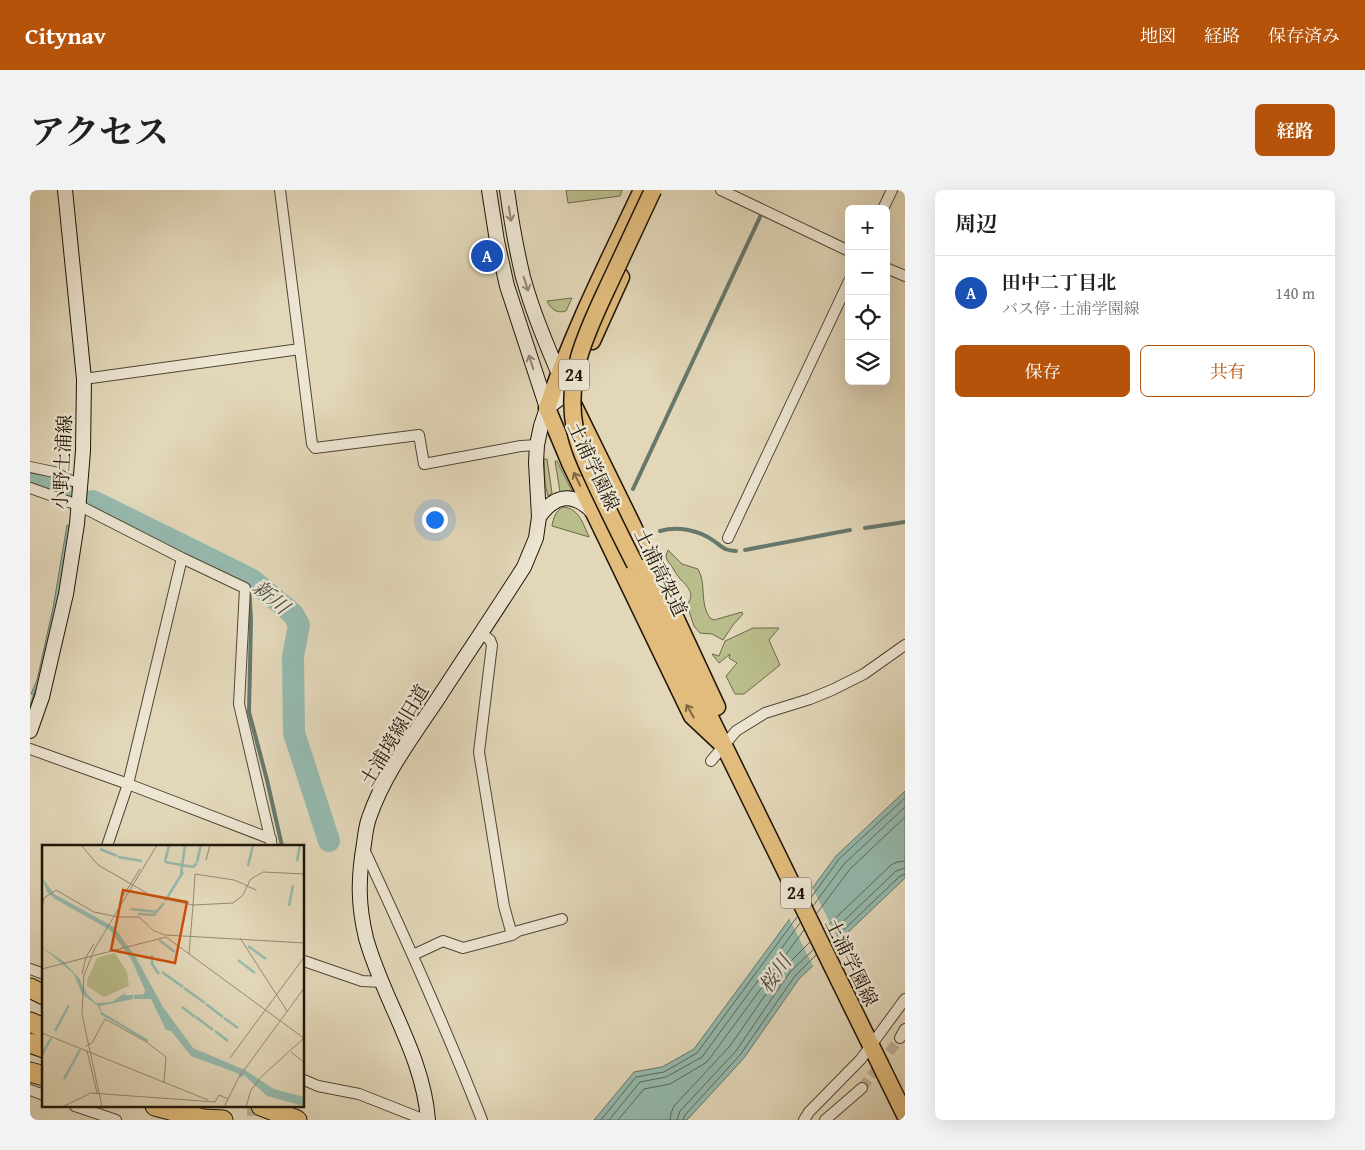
<!DOCTYPE html>
<html lang="ja">
<head>
<meta charset="utf-8">
<style>
  body { margin:0; font-family:"Gentium Book Plus","Noto Serif JP",serif; background:#f2f2f2; color:#202124 }
  .controls { position:absolute; right:15px; top:15px; display:grid; overflow:hidden; border-radius:8px; box-shadow:0 5px 20px #0002 }
  .controls button { width:45px; height:45px; display:grid; place-items:center; padding:0; border:0; border-bottom:1px solid #e0e0e0; background:#fff; color:#202124; font:25px sans-serif }
  .you { position:absolute; left:404px; top:329px; width:18px; height:18px; margin:-12px; border:4px solid #fff; border-radius:50%; background:#1a73e8; box-shadow:0 0 0 8px #1a73e833 }
  .badge { display:grid; place-items:center; width:32px; height:32px; border-radius:50%; background:#b45309; color:#fff; font-size:16px; font-weight:700 }
  .pin { position:absolute; translate:-50% -50%; border:2px solid #fff; box-shadow:0 1px 5px #0006 }
  .list { margin:0; padding:0; list-style:none }
  h2 { display:flex; justify-content:space-between; align-items:center; height:65px; margin:0; padding:0 20px; font-size:21px }
  h2 small { font-size:16px; font-weight:400; color:#757577 }
  .list li { display:grid; grid-template-columns:32px 1fr auto; gap:15px; align-items:center; box-sizing:border-box; height:75px; padding:0 20px; border-top:1px solid #e0e0e0 }
  .list b { display:block; font-size:19px; white-space:nowrap }
  .list p { margin:0; font-size:16px; white-space:nowrap; color:#757577 }
  .list em { font-size:16px; font-style:normal; color:#757577 }
  .actions { display:flex; gap:10px; padding:15px 20px }
  .actions a { flex:1; padding:11px 0; border:1px solid #b45309; border-radius:8px; text-align:center; font-size:18px; color:#b45309 }
  .actions .main { background:#b45309; color:#fff }
  .icon { flex:none; width:28px; height:28px; fill:none; stroke:currentColor; stroke-width:2; stroke-linecap:round; stroke-linejoin:round }
  .map { position:relative; flex:none; width:875px; height:930px; overflow:hidden; border-radius:8px }
  header { display:flex; align-items:center; gap:30px; box-sizing:border-box; height:70px; padding:0 25px; background:#b45309; color:#fff }
  header strong { font-size:24px }
  nav { display:flex; gap:28px; margin-inline-start:auto; font-size:18px }
  .intro { display:flex; align-items:center; justify-content:space-between; box-sizing:border-box; height:120px; padding:0 30px }
  h1 { margin:0; font-size:35px }
  .button { padding:12px 22px; border-radius:8px; background:#b45309; color:#fff; font-size:18px; font-weight:700 }
  main { display:flex; gap:30px; padding:0 30px }
  aside { flex:1; background:#fff; border-radius:8px; box-shadow:0 5px 20px #0002 }
  .map>svg:first-child { display:block }
</style>
</head>
<body>
<header>
<strong>Citynav</strong>
<nav><a>地図</a><a>経路</a><a>保存済み</a></nav>
</header>
<div class="intro"><h1>アクセス</h1><a class="button">経路</a></div>
<main>
<div class="map">
<svg width="875" height="930" viewBox="0 0 875 930">
  <rect width="100%" height="100%" fill="#e2d7b9"/>
  <filter id="stains"><feTurbulence type="fractalNoise" baseFrequency=".004" numOctaves="4"/><feColorMatrix values="0 0 0 0 .2 0 0 0 0 .09 0 0 0 0 .02 0 0 0 .5 -.17"/></filter>
  <radialGradient id="worn" r=".72"><stop offset=".6" stop-color="#630" stop-opacity="0"/><stop offset="1" stop-color="#630" stop-opacity=".3"/></radialGradient>
  <!-- green -->
  <path fill="#b9bd8b" stroke="#6c694a" d="M 536,0 L 592,0 L 590,6 L 538,13 Z
    M 542,108 L 536,121 C 526,124 521,119 517,111 Z
    M 514,269 L 517,269 L 522,303 L 518,306 L 515,294 Z
    M 525,271 L 527,271 L 542,301 L 530,302 Z
    M 533,317 C 549,318 553,334 559,347 L 522,336 C 523,329 526,320 533,317 Z
    M 638,360 L 652,374 L 668,379 C 677,395 669,413 680,428 L 684,430 L 712,422 L 713,424 L 703,435 L 693,450 L 682,444 L 670,443 L 664,436 L 657,415 C 665,404 659,398 651,390 C 646,384 642,376 637,370 L 636,366 Z
    M 723,438 L 749,438 L 739,450 L 750,475 L 714,504 L 705,504 L 696,486 L 707,473 L 699,468 L 700,464 L 689,473 L 682,464 L 689,466 L 695,451 Z"/>
  <!-- water -->
  <path fill="#95baae" stroke="#66786c" d="M 37,335 L 44,336 L 8,506 L 1,504 L 7,490 L 23,418 Z
    M 875,601 L 875,688 L 769,789 L 714,868 L 657,930 L 564,930 L 604,882 L 632,877 L 664,859 L 806,666 Z"/>
  <!-- pier -->
  <path fill="#e2d7b9" d="M 781,695 L 810,753 L 784,778 L 758,726 Z"/>
  <g fill="none" stroke-linecap="round" stroke-linejoin="round">
    <!-- shore -->
    <path stroke="#5a685b" stroke-width="1" d="M 780,709 L 809,669 L 875,608
      M 783,716 L 814,674 L 875,617
      M 787,723 L 820,679 L 875,627
      M 794,739 L 861,675 L 867,672 L 875,671
      M 798,746 L 866,681 L 875,678
      M 801,752 L 870,686 L 875,684
      M 571,930 L 606,887 L 634,882 L 667,863 L 767,727
      M 579,930 L 610,892 L 636,887 L 672,867 L 770,733
      M 588,930 L 614,899 L 640,894 L 677,872 L 774,740
      M 640,930 L 641,923 L 644,916 L 700,856 L 754,778 L 780,752
      M 647,930 L 650,921 L 706,861 L 760,782 L 783,760
      M 653,930 L 655,925 L 710,865 L 765,786 L 786,765"/>
    <!-- stream -->
    <path stroke="#66786c" stroke-width="4" d="M 603,299 L 730,27
      M 835,338 L 875,332
      M 630,341 C 648,336 669,340 684,351 C 692,357 695,361 706,361
      M 715,360 L 820,340
      M 219,394 L 221,430 L 219,522 L 237,590 L 252,656
      M 0,519 L 7,500"/>
    <!-- river -->
    <path stroke="#95baae" stroke-width="22" d="M 0,286 L 40,301
      M 63,311 L 221,389 L 263,424 L 269,435 L 263,466 L 264,543 L 299,651"/>
    <!-- street-tunnel -->
    <path stroke="#bbb096" stroke-width="10" stroke-dasharray="10 5" stroke-linecap="butt" d="M 832,898 L 870,848
      M 222,916 L 222,930"/>
    <!-- street casing -->
    <g stroke="#504634" stroke-width="12">
      <path id="street" d="M 250,0 L 282,254 L 285,258 L 389,245 L 394,274 L 491,256 L 507,255
        M 691,0 L 819,61
        M 853,19 L 862,0
        M 856,78 L 875,86
        M 54,189 L 270,159
        M 0,277 L 24,282 L 39,290 L 51,293
        M 0,298 L 48,315 L 152,368 L 215,398 L 209,514 L 242,656
        M 698,348 L 819,91
        M 451,443 L 460,450 L 462,455 L 449,562 L 474,716 L 482,745
        M 0,559 L 98,594 L 241,649
        M 681,571 L 706,541 L 735,523 L 780,509 L 802,500 L 834,484 L 875,455
        M 77,656 L 98,594 L 152,368
        M 333,657 C 375,747 416,838 452,930
        M 383,765 L 413,751 L 433,758 L 482,745 L 488,741 L 532,729
        M 274,771 L 332,791 L 353,792
        M 0,779 L 14,784
        M 870,848 L 875,839
        M 274,890 L 288,896 L 329,904 L 395,930
        M 0,900 L 14,905
        M 45,916 L 86,930
        M 774,930 L 779,922 L 831,869 L 875,809
        M 795,930 L 832,898"/>
    </g>
    <!-- secondary casing -->
    <g stroke="#1f1508" stroke-width="16">
      <path id="secondary" d="M 459,0 L 467,51 L 477,96 L 517,218
        M 509,327 C 525,304 543,302 563,322
        M 0,541 L 12,507 L 36,404 L 47,334 L 53,261 L 54,189 L 35,0
        M 398,930 C 393,864 353,810 336,748 C 328,715 328,688 334,654 C 335,646 336,636 339,628 C 354,584 383,546 409,507 C 437,464 466,421 494,377 L 506,348 L 509,327 L 506,272 L 507,255 L 511,236 L 517,218 L 537,203 C 521,165 504,127 493,87 C 486,58 481,29 477,0"/>
    </g>
    <!-- primary casing -->
    <g stroke="#1f1508" stroke-width="19">
      <path id="primary" d="M 612,0 C 578,72 542,143 517,218 L 540,273 L 662,526 L 694,556
        M 562,151 L 591,87
        M 544,216 L 601,332 L 687,517
        M 605,374 L 875,925"/>
    </g>
    <!-- highway casing -->
    <g stroke="#1f1508" stroke-width="21">
      <path id="highway" d="M 0,798 L 14,805
        M 0,832 L 14,838
        M 0,853 L 14,858
        M 0,882 L 14,886
        M 125,916 L 173,929 L 193,930
        M 231,916 L 267,930"/>
    </g>
    <!-- street -->
    <use href="#street" stroke="#ece5d2" stroke-width="10"/>
    <!-- secondary -->
    <use href="#secondary" stroke="#ece5d2" stroke-width="14"/>
    <!-- primary -->
    <use href="#primary" stroke="#e1bc7c" stroke-width="16"/>
    <!-- highway -->
    <use href="#highway" stroke="#e1bc7c" stroke-width="19"/>
    <!-- primary-bridge casing -->
    <g stroke="#1f1508" stroke-width="19" stroke-linecap="butt">
      <path id="primary-bridge" d="M 605,374 C 592,349 580,324 568,299 C 559,279 549,260 545,239 C 534,185 559,137 581,90 C 595,60 609,30 623,0"/>
    </g>
    <!-- primary-bridge -->
    <use href="#primary-bridge" stroke="#e1bc7c" stroke-width="16"/>
  </g>
  <!-- one-way arrows -->
  <defs><path id="oneway-shaft" d="M-6 0H5M1.5-3L5.5 0L1.5 3" fill="none" stroke-width="1.6" stroke-linecap="round" stroke-linejoin="round" transform="scale(1.25)"/></defs>
  <g stroke="#908777">
    <use href="#oneway-shaft" transform="translate(480 24) rotate(81)"/>
    <use href="#oneway-shaft" transform="translate(496 94) rotate(72)"/>
    <use href="#oneway-shaft" transform="translate(501 172) rotate(-108)"/>
  </g>
  <g stroke="#806842">
    <use href="#oneway-shaft" transform="translate(547 289) rotate(-115)"/>
    <use href="#oneway-shaft" transform="translate(660 521) rotate(-120)"/>
  </g>
  <g text-anchor="middle" stroke-width="5" stroke-linejoin="round" paint-order="stroke">
    <!-- shield labels -->
    <g fill="#ece5d2" stroke="#5c5345" stroke-width="1">
      <rect x="529" y="169.5" width="30" height="31" rx="4"/>
      <rect x="751" y="687.5" width="30" height="31" rx="4"/>
    </g>
    <g font-size="18" font-weight="bold" fill="#1f1508">
      <text x="544" y="191">24</text>
      <text x="766" y="709">24</text>
    </g>
    <!-- street labels -->
    <g font-size="19" fill="#1f1508" stroke="#ece5d2">
      <text transform="translate(32 272) rotate(-87)" y="7">小野土浦線</text>
      <text transform="translate(564 276) rotate(65)" y="7">土浦学園線</text>
      <text transform="translate(631 382) rotate(64)" y="7">土浦高架道</text>
      <text transform="translate(364 545) rotate(-59)" y="7">土浦境線旧道</text>
      <text transform="translate(822 772) rotate(64)" y="7">土浦学園線</text>
    </g>
    <!-- water labels -->
    <g font-size="20" font-style="italic" fill="#484f42" stroke="#ece5d2">
      <text transform="translate(241 407) rotate(40)" y="7">新川</text>
      <text transform="translate(745 784) rotate(-55)" y="7">桜川</text>
    </g>
  </g>
  <!-- overview -->
  <g transform="translate(12 655)">
    <rect width="262" height="262" fill="#e2d7b9"/>
    <path d="M 73,108 L 85,127 L 87,141 L 62,152 L 45,141 L 45,135 L 55,113 Z" fill="#b9bd8b"/>
    <path d="M 0,32 L 12,49 L 72,82 L 93,111 L 121,162 L 151,203 L 203,225 L 232,244 L 262,252 L 262,261 L 225,251 L 202,230 L 199,233 L 195,228 L 149,211 L 129,186 L 124,185 L 109,154 L 92,154 L 92,150 L 102,149 L 103,145 L 89,114 L 68,85 L 13,54 L 5,47 ZM 0,102 L 21,116 L 37,133 L 45,149 L 54,158 L 70,157 L 84,147 L 82,150 L 91,150 L 91,154 L 58,161 L 60,170 L 56,161 L 40,149 L 32,129 Z" fill="#95baae"/>
    <path fill="none" stroke="#95baae" stroke-width="2.5" d="M 58,4 L 75,11M 76,12 L 100,16M 255,16 L 258,0M 123,17 L 151,22 L 155,18M 123,17 L 127,0M 155,17 L 159,0M 206,21 L 211,0M 139,29 L 143,0M 123,56 L 141,27M 247,61 L 251,40M 89,64 L 115,67M 96,69 L 112,70 L 122,58M 117,95 L 133,107M 206,101 L 224,114M 110,110 L 110,119 L 117,129M 196,115 L 213,128M 120,127 L 141,142M 142,143 L 163,158M 164,159 L 181,172M 140,162 L 153,172M 59,168 L 106,196M 154,172 L 171,185M 182,173 L 196,183M 13,186 L 27,160M 173,186 L 186,196M 0,210 L 9,193M 22,234 L 38,205"/>
    <path fill="none" stroke="#948972" stroke-width="1" d="M 39,0 L 56,20 L 110,51 L 151,60 L 147,109M 164,15 L 168,0M 214,46 L 214,45 L 205,41 L 204,40 L 192,35 L 153,29 L 151,60 L 191,58 L 200,51 L 202,48 L 205,41 L 206,40 L 207,37 L 209,34 L 221,27 L 263,29M 81,51 L 98,24M 0,63 L 2,53 L 14,45 L 52,67 L 76,72 L 97,72 L 112,86 L 123,90 L 263,98M 198,93 L 245,166M 0,124 L 124,92 L 263,194M 40,129 L 44,112 L 52,99M 0,188 L 166,255M 44,201 L 50,198 L 63,174 L 103,196 L 124,212 L 122,237M 45,206 L 55,248M 249,207 L 263,218M 188,213 L 263,111M 173,257 L 177,250 L 186,254M 20,262 L 49,248 L 173,257M 60,262 L 40,169 L 42,130 L 53,103 L 115,0M 182,262 L 197,232 L 263,142M 204,262 L 209,245 L 220,231 L 262,193"/>
    <path fill="#ca4f0b" fill-opacity="0.15" stroke="#ca4f0b" stroke-width="2.5" d="M 81,45 L 145,57 L 133,118 L 69,105 Z"/>
    <rect width="262" height="262" fill="none" stroke="#1f1508" stroke-width="2.5"/>
  </g>
  <rect width="100%" height="100%" filter="url(#stains)"/>
  <rect width="100%" height="100%" fill="url(#worn)"/>
</svg>
<div class="controls">
<button>+</button>
<button>−</button>
<button><svg class="icon" aria-label="locate" viewBox="0 0 24 24"><circle cx="12" cy="12" r="6"/><path d="M12 2v4M12 18v4M2 12h4M18 12h4"/></svg></button>
<button><svg class="icon" aria-label="layers" viewBox="0 0 24 24"><path d="M12 4l9 5-9 5-9-5zM3 14l9 5 9-5"/></svg></button>
</div>
<div class="you"></div>
<div class="pin badge" style="left:457px;top:66px;background:#1a4fb4">A</div>
</div>
<aside>
<h2>周辺<small></small></h2>
<ul class="list">
<li><span class="badge" style="background:#1a4fb4">A</span><div><b>田中二丁目北</b><p>バス停 · 土浦学園線</p></div><em>140 m</em></li>
</ul>
<div class="actions"><a class="main">保存</a><a>共有</a></div>
</aside>
</main>
</body>
</html>
